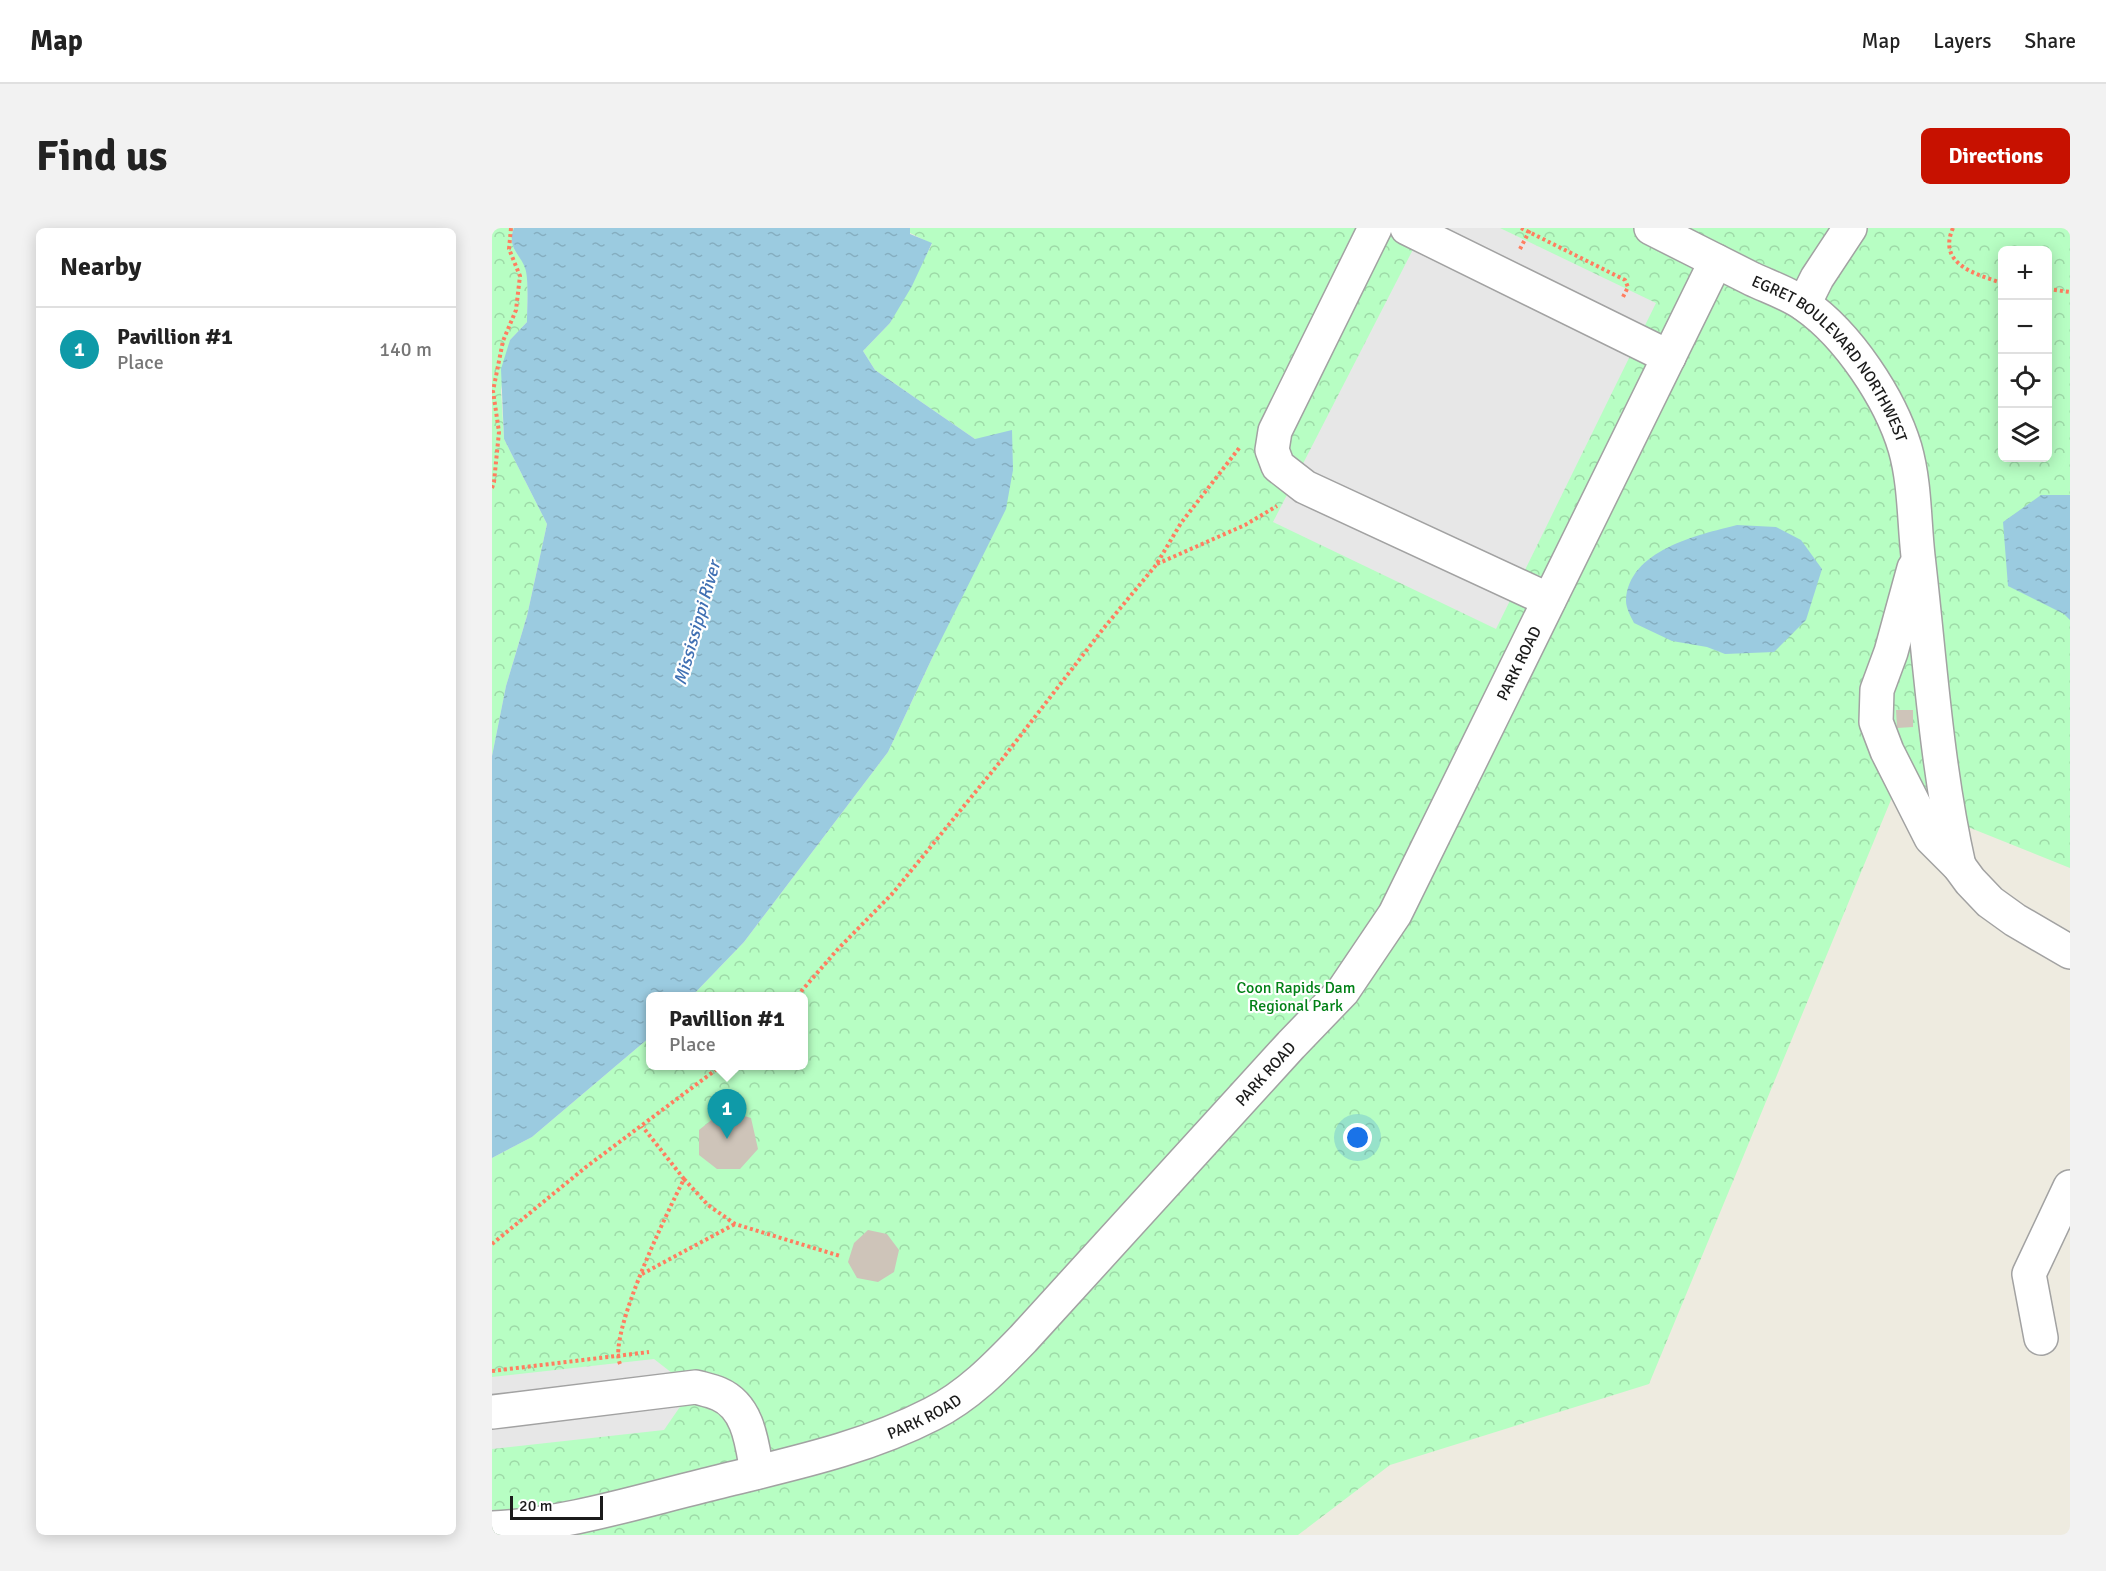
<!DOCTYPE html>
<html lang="en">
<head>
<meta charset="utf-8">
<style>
  body { margin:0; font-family:Signika,sans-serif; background:#f2f2f2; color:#222 }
  .controls { position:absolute; right:18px; top:18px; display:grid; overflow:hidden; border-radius:9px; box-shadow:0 3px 15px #0003 }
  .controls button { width:54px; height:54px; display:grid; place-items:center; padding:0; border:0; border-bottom:2px solid #e0e0e0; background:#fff; color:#222; font:30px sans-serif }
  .scale { position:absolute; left:18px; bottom:15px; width:93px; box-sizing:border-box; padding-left:6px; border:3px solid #1b1b1b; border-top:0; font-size:16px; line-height:21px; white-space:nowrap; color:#1b1b1b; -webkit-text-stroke:4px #fff; paint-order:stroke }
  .you { position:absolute; left:866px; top:910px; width:21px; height:21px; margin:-15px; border:4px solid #fff; border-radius:50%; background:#1a73e8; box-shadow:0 0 0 9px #1a73e833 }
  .badge { display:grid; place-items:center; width:39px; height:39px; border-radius:50%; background:#c71100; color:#fff; font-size:20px; font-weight:700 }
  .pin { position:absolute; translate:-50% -50px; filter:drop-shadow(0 2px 3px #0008) }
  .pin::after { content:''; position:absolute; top:32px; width:21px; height:18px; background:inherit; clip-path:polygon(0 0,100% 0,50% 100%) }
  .popup { position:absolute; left:154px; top:764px; width:162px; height:78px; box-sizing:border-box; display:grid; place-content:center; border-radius:9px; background:#fff; filter:drop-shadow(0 2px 4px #0005); font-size:20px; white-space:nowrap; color:#767676 }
  .popup b { font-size:22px; color:#222 }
  .popup::after { content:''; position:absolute; left:50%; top:100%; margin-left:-12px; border:12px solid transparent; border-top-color:#fff }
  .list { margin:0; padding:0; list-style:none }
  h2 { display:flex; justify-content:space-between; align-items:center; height:78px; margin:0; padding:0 24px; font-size:26px }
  h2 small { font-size:20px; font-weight:400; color:#767676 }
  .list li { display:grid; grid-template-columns:39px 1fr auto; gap:18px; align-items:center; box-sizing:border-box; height:84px; padding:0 24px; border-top:2px solid #e0e0e0 }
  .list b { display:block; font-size:22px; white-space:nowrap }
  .list p { margin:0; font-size:20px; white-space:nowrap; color:#767676 }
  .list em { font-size:20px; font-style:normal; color:#767676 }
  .icon { flex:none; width:33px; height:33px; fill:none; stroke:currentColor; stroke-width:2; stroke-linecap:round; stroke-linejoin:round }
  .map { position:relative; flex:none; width:1578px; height:1307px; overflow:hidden; border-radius:9px }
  header { display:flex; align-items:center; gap:36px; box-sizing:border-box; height:84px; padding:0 30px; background:#fff; border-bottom:2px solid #e0e0e0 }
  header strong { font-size:28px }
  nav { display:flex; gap:33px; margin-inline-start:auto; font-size:21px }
  .intro { display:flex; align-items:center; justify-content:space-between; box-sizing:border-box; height:144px; padding:0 36px }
  h1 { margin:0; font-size:42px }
  .button { padding:15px 27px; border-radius:9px; background:#c71100; color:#fff; font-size:21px; font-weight:700 }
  main { display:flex; gap:36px; padding:0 36px }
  aside { flex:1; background:#fff; border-radius:9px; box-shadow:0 3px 15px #0003 }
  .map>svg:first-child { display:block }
</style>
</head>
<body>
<header>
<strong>Map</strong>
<nav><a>Map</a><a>Layers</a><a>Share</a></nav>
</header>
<div class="intro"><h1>Find us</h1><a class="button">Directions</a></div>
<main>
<aside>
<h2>Nearby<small></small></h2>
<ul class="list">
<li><span class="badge" style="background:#0f9aa8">1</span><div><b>Pavillion #1</b><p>Place</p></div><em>140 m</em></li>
</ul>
</aside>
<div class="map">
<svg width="1578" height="1307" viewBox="0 0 1578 1307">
  <defs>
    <pattern id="park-crowns" width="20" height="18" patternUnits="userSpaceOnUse" patternTransform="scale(1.5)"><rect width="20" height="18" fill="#b7fec3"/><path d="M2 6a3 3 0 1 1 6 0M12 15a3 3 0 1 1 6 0" fill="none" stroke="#9dd9a7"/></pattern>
    <pattern id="water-ripples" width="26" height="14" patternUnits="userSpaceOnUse" patternTransform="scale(1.5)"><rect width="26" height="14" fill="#9bcbe0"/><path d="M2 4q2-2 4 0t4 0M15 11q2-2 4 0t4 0" fill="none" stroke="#85aec0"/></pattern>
  </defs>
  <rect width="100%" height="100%" fill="#eeebe0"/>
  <!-- park -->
  <path fill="url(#park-crowns)" fill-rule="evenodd" d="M 0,0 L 22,0 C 14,19 29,27 34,40 C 37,50 35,81 35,94 L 18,112 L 9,162 L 12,211 L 55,296 L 35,388 L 14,458 L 0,528 Z
    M 418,0 L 1578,0 L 1578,640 L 1431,581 L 1401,567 L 1157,1156 L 898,1237 L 806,1307 L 0,1307 L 0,930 L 40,909 L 158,809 L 158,838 L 312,838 L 312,768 L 200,768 L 252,714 L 396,524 L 442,426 L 483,211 L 383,142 L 371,123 L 398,95 L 440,16 L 418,5 ZM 1510,22 L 1556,22 L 1556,230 L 1510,230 Z"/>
  <!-- parking -->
  <path fill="#e7e7e7" d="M 932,0 L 1008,0 L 1164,75 L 1004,401 L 781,294 Z
    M 162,1131 L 189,1152 L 192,1173 L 172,1202 L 0,1221 L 0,1149 Z"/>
  <!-- water -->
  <path fill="url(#water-ripples)" d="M 22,0 L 418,0 L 418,6 L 440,15 L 420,58 L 398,95 L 371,123 L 383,142 L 483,211 L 520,202 L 521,242 L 514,281 L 442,426 L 396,524 L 252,714 L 200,768 L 158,768 L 158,809 L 40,909 L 0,930 L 0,528 L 14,458 L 35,388 L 55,296 L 12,211 L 9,141 L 18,112 L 35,94 C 35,81 37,50 33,40 C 29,27 14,19 22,0 Z
    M 1549,267 L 1578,267 L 1578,392 L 1572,386 L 1516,358 L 1511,294 Z
    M 1245,297 L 1284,299 L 1309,312 L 1330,341 L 1314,392 L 1282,424 L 1233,426 L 1215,419 L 1180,413 L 1142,395 C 1139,389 1134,380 1134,373 C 1136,322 1206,307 1245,297 Z"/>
  <!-- building -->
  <path fill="#cec4b9" d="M 1404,482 L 1421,482 L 1421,499 L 1405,500 Z
    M 232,882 L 259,890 L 266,921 L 248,941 L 225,941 L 207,927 L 207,902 Z
    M 376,1002 L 395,1006 L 407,1022 L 402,1044 L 386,1054 L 365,1050 L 356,1034 L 362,1015 Z"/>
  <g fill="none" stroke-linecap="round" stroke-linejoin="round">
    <!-- minor casing -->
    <g stroke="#a2a2a2" stroke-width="36">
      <g id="minor">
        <path d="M 883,0 L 783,203 L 780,222 L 786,238 L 813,259 L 1057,372"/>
        <path d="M 915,0 L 1177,129"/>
        <path id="s1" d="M 1159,0 C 1193,17 1226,34 1260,51 C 1277,59 1298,66 1313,77 C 1356,107 1398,170 1413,220 C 1423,255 1422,292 1426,328 C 1438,431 1444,536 1467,638"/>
        <path d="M 1312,76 L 1325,50 L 1358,0"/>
        <path d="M 1422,340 L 1399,424 L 1385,462 L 1384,494 L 1395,523 L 1439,610 L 1467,638 L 1478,653 L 1498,674 L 1523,692 L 1578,724"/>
        <path d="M 1549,1110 L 1537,1046 L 1578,959"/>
        <path d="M 0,1184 L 204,1159 C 211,1161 220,1163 227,1166 C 257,1179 260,1216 265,1244"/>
        <path id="s2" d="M 0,1300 C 71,1297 141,1275 210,1258 C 288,1238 368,1223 440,1186 C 476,1168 504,1139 531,1111 L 799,817 L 851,763 L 903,686 L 1224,33"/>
      </g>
    </g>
    <!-- path -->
    <path stroke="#ff7e60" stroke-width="4" stroke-dasharray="3 3" stroke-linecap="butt" d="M 1029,0 L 1133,52 L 1136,59 L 1130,71
      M 1461,0 C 1445,36 1483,46 1510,55
      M 1028,21 L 1039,0
      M 1556,61 L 1578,64
      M 0,260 L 2,254 L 7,204 L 1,163 L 11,113 L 24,82 L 28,48 L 17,21 L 19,0
      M 665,336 L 753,297 L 785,278
      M 305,768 L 346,721 L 400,666 L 508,534 L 611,401 L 664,337 L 689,295 L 748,219
      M 192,951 L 216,977 L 243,996 L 348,1028
      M 0,1016 L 94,939 L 229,838
      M 150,1046 L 243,996
      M 128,1136 C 115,1107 177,981 192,951 L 150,898
      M 0,1143 L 157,1124"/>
    <!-- minor -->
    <use href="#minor" stroke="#fff" stroke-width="33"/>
  </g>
  <g text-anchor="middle" stroke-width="4.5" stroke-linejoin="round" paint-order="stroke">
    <!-- street labels -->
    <g font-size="16" fill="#1b1b1b" stroke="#fff">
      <text dy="6" stroke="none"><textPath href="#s1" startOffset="228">EGRET BOULEVARD NORTHWEST</textPath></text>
      <text dy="6" stroke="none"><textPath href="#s2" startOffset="1420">PARK ROAD</textPath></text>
      <text dy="6" stroke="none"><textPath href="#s2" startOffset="934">PARK ROAD</textPath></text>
      <text dy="6" stroke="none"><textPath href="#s2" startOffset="448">PARK ROAD</textPath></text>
    </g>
    <!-- park labels -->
    <g font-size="16" fill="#028117" stroke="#fff">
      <text x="804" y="765">Coon Rapids Dam<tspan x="804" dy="18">Regional Park</tspan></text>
    </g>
    <!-- water labels -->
    <g font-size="18" font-style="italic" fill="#4070b3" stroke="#fff">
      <text transform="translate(205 395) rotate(-74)" y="6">Mississippi River</text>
    </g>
  </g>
</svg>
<div class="controls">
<button>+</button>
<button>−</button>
<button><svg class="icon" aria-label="locate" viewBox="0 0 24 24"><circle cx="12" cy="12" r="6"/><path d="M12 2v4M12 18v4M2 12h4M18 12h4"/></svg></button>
<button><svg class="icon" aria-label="layers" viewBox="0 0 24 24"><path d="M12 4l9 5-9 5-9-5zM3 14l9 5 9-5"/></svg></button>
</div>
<div class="scale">20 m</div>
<div class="you"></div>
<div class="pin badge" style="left:235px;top:911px;background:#0f9aa8">1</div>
<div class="popup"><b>Pavillion #1</b>Place</div>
</div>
</main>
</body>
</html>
